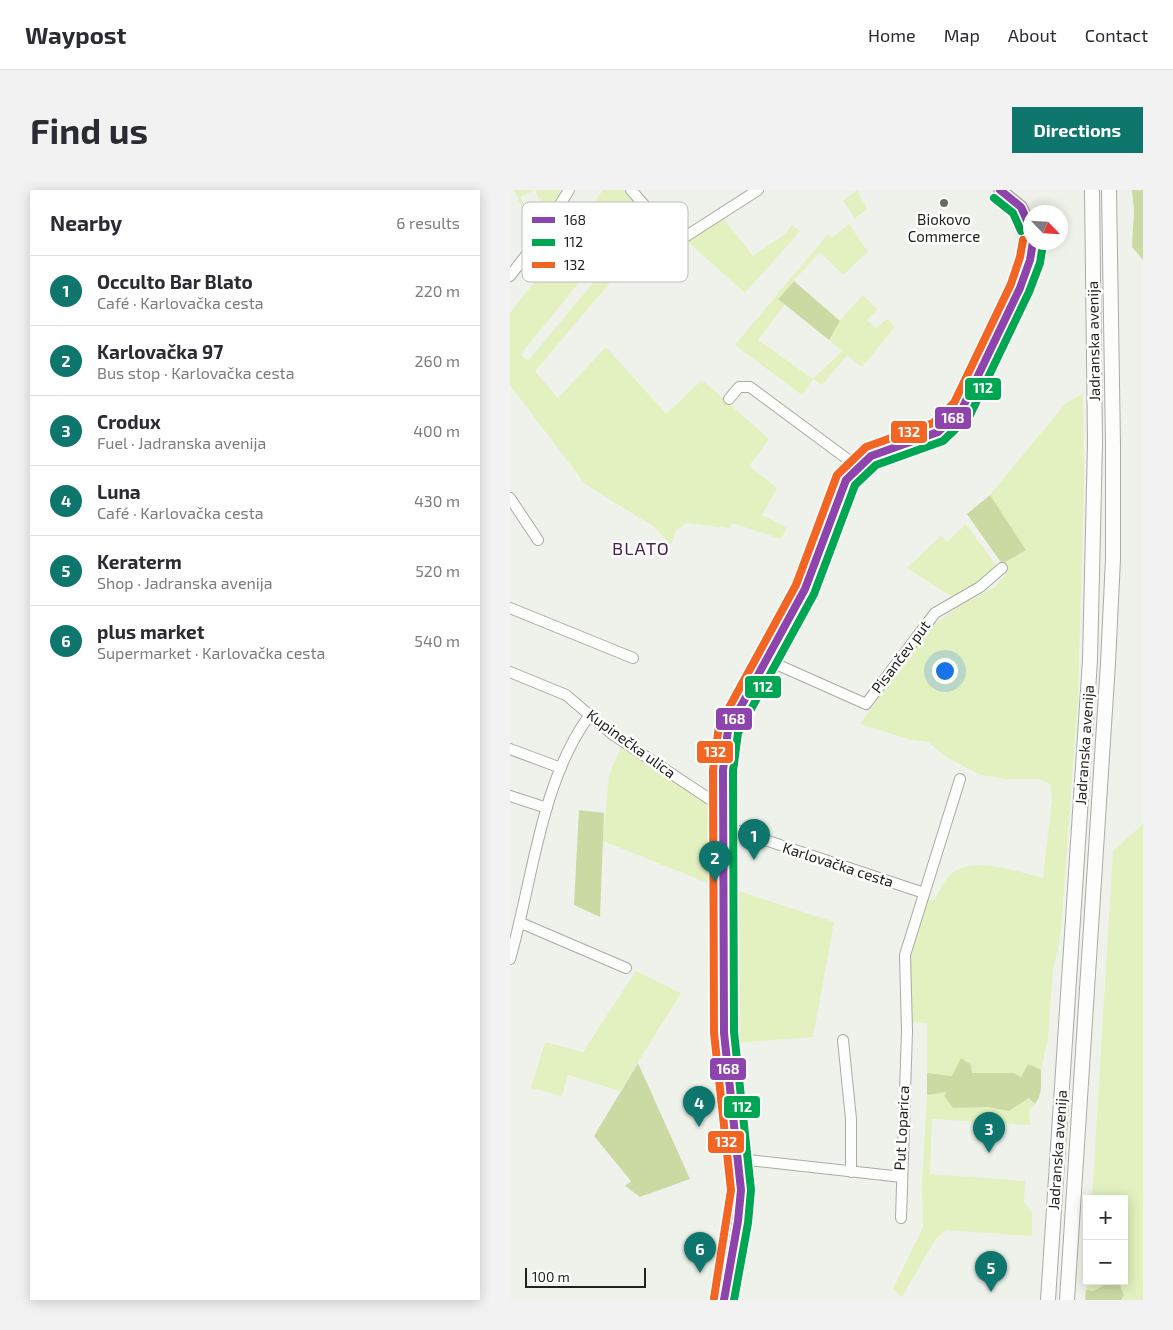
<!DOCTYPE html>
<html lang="en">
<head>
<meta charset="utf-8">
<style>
  body { margin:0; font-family:"Exo 2",sans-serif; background:#f2f2f3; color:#2b2b33 }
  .controls { position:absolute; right:15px; bottom:15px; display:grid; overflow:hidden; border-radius:0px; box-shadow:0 2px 12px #0003 }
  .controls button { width:45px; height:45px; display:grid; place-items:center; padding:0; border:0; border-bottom:1px solid #e1e1e2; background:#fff; color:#2b2b33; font:25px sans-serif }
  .compass { position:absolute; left:513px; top:15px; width:45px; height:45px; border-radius:50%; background:#fff; box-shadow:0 2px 12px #0003; rotate:115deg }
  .scale { position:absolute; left:15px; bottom:12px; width:121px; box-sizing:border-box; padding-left:5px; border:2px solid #22231e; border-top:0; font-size:14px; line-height:18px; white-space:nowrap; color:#22231e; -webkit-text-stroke:4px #fff; paint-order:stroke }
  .you { position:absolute; left:434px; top:480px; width:18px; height:18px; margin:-12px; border:4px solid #fff; border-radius:50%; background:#1a73e8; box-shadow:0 0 0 8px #1a73e833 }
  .badge { display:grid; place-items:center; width:32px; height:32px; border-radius:50%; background:#0f766e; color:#fff; font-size:16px; font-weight:700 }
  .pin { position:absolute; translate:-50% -41px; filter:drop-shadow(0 1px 2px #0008) }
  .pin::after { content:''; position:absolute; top:26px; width:18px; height:15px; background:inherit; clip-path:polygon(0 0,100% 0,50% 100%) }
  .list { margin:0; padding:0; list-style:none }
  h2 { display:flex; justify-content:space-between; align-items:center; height:65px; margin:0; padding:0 20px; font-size:21px }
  h2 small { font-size:16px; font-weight:400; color:#7c7c81 }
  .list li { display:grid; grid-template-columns:32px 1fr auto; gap:15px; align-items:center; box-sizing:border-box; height:70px; padding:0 20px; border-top:1px solid #e1e1e2 }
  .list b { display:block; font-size:19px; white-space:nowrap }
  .list p { margin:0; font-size:16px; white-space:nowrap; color:#7c7c81 }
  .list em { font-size:16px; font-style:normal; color:#7c7c81 }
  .map { position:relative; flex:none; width:633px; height:1110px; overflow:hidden; border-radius:0px }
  header { display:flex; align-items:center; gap:30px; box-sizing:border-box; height:70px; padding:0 25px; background:#fff; border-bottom:1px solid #e1e1e2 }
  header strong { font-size:24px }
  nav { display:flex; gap:28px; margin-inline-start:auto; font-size:18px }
  .intro { display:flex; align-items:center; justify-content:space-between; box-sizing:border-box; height:120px; padding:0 30px }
  h1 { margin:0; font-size:35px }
  .button { padding:12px 22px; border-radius:0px; background:#0f766e; color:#fff; font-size:18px; font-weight:700 }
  main { display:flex; gap:30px; padding:0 30px }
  aside { flex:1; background:#fff; border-radius:0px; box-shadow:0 2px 12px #0003 }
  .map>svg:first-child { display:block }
</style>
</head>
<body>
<header>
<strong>Waypost</strong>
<nav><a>Home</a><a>Map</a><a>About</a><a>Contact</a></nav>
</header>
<div class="intro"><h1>Find us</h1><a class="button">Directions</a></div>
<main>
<aside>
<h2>Nearby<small>6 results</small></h2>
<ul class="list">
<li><span class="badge">1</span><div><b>Occulto Bar Blato</b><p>Café · Karlovačka cesta</p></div><em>220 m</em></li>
<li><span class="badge">2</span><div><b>Karlovačka 97</b><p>Bus stop · Karlovačka cesta</p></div><em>260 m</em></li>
<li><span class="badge">3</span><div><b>Crodux</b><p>Fuel · Jadranska avenija</p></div><em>400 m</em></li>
<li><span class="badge">4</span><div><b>Luna</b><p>Café · Karlovačka cesta</p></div><em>430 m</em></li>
<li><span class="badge">5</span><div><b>Keraterm</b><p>Shop · Jadranska avenija</p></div><em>520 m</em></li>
<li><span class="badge">6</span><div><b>plus market</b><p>Supermarket · Karlovačka cesta</p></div><em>540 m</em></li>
</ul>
</aside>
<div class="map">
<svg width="633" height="1110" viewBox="0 0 633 1110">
  <rect width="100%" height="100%" fill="#eff2ea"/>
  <!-- green -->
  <path fill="#e2f1bf" d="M 4,0 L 54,0 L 32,36 L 23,20 L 30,17 L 28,13 L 30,11 L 25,0 L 10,7 L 24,34 L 20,36 Z
    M 93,0 L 117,0 L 130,17 L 11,164 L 18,171 L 139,26 L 148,36 L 25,181 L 48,208 L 96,157 L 156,224 L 192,190 L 259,249 L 239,276 L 267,298 L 252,325 L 277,338 L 271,349 L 222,333 L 220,338 L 176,333 L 165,342 L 161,355 L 146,338 L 75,294 L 0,195 L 0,123 L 48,63 Z
    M 347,0 L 357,19 L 345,28 L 333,11 Z
    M 212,27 L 243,66 L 274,45 L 282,35 L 290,41 L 235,103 L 178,52 Z
    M 339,34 L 358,62 L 333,85 L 310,62 L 268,108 L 275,114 L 248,150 L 303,189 L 332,161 L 319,150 L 330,131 L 353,105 L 368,120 L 357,130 L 366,138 L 377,129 L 385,137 L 352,177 L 337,165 L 312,195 L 303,189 L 292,205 L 225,155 L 318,44 L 322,48 Z
    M 573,204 L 574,295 L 568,506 L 551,742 L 543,781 L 538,848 L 531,880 L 518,874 L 511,887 L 504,883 L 442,886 L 417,883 L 417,833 L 399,832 L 398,777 L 400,760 L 415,710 L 424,710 C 429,701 434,691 441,684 C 463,665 509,682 533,688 L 542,608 L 540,594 L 528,589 L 497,589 L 471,585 L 438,568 L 418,552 L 402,550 L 350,534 L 418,439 L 448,417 L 485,397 L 499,380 L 492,374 L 515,360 L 480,305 L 556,213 Z
    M 456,334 L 488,378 L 474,391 L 444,408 L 397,378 L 431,346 L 437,352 Z
    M 111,557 L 205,619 C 213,637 202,673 203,695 L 93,651 L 99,585 Z
    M 633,634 L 633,1110 L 576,1110 L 577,1091 L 614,1091 L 614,1009 L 582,1009 L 603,661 Z
    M 219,698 L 324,732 L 303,847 L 223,853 L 218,821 Z
    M 126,781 L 171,803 L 110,901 L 58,885 L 52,906 L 21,898 L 35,852 L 73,862 Z
    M 437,902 L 443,918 L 477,917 L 498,921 L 520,908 L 525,914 L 519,920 L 520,935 L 422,929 L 420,984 L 515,991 L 514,1012 L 522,1023 L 522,1046 L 436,1040 L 425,1050 L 392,1107 L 383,1099 L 413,1037 L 412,995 L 417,905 Z"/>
  <!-- forest -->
  <path fill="#cbdaa3" d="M 622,0 L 633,0 L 633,70 L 622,57 L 624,22 Z
    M 284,91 L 330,131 L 319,150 L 268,109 Z
    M 480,305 L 516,360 L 492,374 L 457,324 Z
    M 69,620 L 94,623 L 90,727 L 64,715 Z
    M 451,868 L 461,875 L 462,883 L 504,883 L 511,887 L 518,874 L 531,880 C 531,893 533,904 525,914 L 519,908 L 499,921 L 477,917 L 443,918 L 434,906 L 437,902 L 417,905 L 417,883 L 442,886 Z
    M 128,873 L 180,989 L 130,1007 L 115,996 L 121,991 L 84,946 Z
    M 600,1091 L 608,1091 L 614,1105 L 611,1110 L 575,1110 L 576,1100 L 584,1101 Z"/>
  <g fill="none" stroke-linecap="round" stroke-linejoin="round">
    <!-- minor casing -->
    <g stroke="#a9aba5" stroke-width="12">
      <path id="minor" d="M 121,0 L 167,52 L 248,0
        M 0,86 L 30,47 L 59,0
        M 219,209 L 229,197 L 240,197 L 348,277
        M 0,308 L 28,350
        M 0,418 L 123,468
        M 257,470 L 356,514 L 425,423 L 470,397 L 492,378
        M 0,482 L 56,505 L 102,544 L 213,618
        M 0,559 L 51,578
        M 0,606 L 37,618
        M 213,636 L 414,703
        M 11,733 L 116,778
        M 0,769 C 23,690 30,593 79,526
        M 333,850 L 341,929 L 341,982
        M 229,969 L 392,987
        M 391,1028 L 397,841 L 395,765 L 450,589"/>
    </g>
    <!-- tertiary casing -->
    <g stroke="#a9aba5" stroke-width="14">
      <path id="tertiary" d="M 490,0 L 511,17 L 520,37
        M 214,1110 L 228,1031 L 231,1000 L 229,969 L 214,843 L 213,580 L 218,540 L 295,399 L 336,290 L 348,277 L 361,266 L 428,242 L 452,219 L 510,98 L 520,70 L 523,52"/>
    </g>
    <!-- secondary casing -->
    <g stroke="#a9aba5" stroke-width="16">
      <path id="secondary" d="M 538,1110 L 580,470 L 585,253 L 582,0
        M 557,1110 L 598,473 L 603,369 L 603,255 L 599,0"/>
    </g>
    <!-- minor -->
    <use href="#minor" stroke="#fdfdfc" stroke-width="10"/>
    <!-- tertiary -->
    <use href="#tertiary" stroke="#fdfdfc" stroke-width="11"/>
    <!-- secondary -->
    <use href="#secondary" stroke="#fdfdfc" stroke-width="14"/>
    <!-- bus-1 casing -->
    <g stroke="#fff" stroke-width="11">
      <path id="bus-1" d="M 490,0 L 511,17 L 520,37
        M 214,1110 L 228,1031 L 231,1000 L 214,843 L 213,580 L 218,540 L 295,399 L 336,290 L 361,266 L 428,242 L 452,219 L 510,98 L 520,70 L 523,52"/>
    </g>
    <!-- bus-2 casing -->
    <g stroke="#fff" stroke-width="11">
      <path id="bus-2" d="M 484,8 L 503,23 L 511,41
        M 224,1110 L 238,1033 L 241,1000 L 224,842 L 223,581 L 228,543 L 304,404 L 345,295 L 366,275 L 433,251 L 460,225 L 519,102 L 530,73 L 533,54"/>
    </g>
    <!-- bus-3 casing -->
    <g stroke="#fff" stroke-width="11">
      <path id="bus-3" d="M 204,1108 L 221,1000 L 204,843 L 203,580 L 209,536 L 286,395 L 327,285 L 356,257 L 423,233 L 444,213 L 501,94 L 510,67 L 513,50"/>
    </g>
    <!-- bus-1 -->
    <use href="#bus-1" stroke="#8e44ad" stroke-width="8"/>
    <!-- bus-2 -->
    <use href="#bus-2" stroke="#00a651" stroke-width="8"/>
    <!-- bus-3 -->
    <use href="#bus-3" stroke="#f26522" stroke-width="8"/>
  </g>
  <!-- markers -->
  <circle fill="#6a6b65" stroke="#fff" stroke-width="2" cx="434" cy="13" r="5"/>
  <g text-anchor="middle" stroke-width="5" stroke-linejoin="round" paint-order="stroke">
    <!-- poi labels -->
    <g font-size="15" fill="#22231e" stroke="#fff">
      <text x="434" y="35">Biokovo<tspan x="434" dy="17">Commerce</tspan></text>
    </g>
    <!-- street labels -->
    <g font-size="15" fill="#22231e" stroke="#fff">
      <text transform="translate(584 151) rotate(-91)" y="5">Jadranska avenija</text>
      <text transform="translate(391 467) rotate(-53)" y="5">Pisančev put</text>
      <text transform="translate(121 554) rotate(36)" y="5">Kupinečka ulica</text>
      <text transform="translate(575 555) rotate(-86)" y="5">Jadranska avenija</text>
      <text transform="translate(328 675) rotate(18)" y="5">Karlovačka cesta</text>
      <text transform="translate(392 938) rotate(-87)" y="5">Put Loparica</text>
      <text transform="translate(548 960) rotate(-86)" y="5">Jadranska avenija</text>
    </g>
    <!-- quarter labels -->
    <g font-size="18" letter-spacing="1" fill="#4b1f51" stroke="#fff">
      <text x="131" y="365">BLATO</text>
    </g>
  </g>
  <!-- legend -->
  <rect x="12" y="12" width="166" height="80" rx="8" fill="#fff" stroke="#bdbdbc" stroke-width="1"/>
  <rect x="22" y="27" width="23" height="6" fill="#8e44ad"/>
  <rect x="22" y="49" width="23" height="7" fill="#00a651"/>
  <rect x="22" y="72" width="23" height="6" fill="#f26522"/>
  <g font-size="14" fill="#22231e">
    <text x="54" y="35">168</text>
    <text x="54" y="57">112</text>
    <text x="54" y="80">132</text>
  </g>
  <g stroke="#fff" stroke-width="2">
    <rect x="454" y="187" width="38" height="24" rx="5" fill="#00a651"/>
    <rect x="424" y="216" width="38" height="24" rx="5" fill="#8e44ad"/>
    <rect x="380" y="230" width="38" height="24" rx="5" fill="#f26522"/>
    <rect x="234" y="485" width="38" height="24" rx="5" fill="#00a651"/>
    <rect x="205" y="517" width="38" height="24" rx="5" fill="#8e44ad"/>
    <rect x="186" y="550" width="38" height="24" rx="5" fill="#f26522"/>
    <rect x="199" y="867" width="38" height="24" rx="5" fill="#8e44ad"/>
    <rect x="213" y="905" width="38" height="24" rx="5" fill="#00a651"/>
    <rect x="197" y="940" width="38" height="24" rx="5" fill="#f26522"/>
  </g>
  <g font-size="14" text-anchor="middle" font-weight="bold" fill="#fff">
    <text x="473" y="203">112</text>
    <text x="443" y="233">168</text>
    <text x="399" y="247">132</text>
    <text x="253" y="502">112</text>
    <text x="224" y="534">168</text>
    <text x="205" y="567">132</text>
    <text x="218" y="884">168</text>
    <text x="232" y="922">112</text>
    <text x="216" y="957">132</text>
  </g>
</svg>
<div class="controls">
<button>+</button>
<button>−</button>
</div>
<svg class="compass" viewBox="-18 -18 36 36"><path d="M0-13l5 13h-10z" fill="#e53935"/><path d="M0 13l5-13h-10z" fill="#7c7c81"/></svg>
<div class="scale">100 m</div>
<div class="you"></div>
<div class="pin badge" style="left:244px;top:670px">1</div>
<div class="pin badge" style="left:205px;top:692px">2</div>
<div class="pin badge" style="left:479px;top:963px">3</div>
<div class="pin badge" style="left:189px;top:937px">4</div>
<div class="pin badge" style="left:481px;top:1102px">5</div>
<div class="pin badge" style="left:190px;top:1083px">6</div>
</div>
</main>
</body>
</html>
